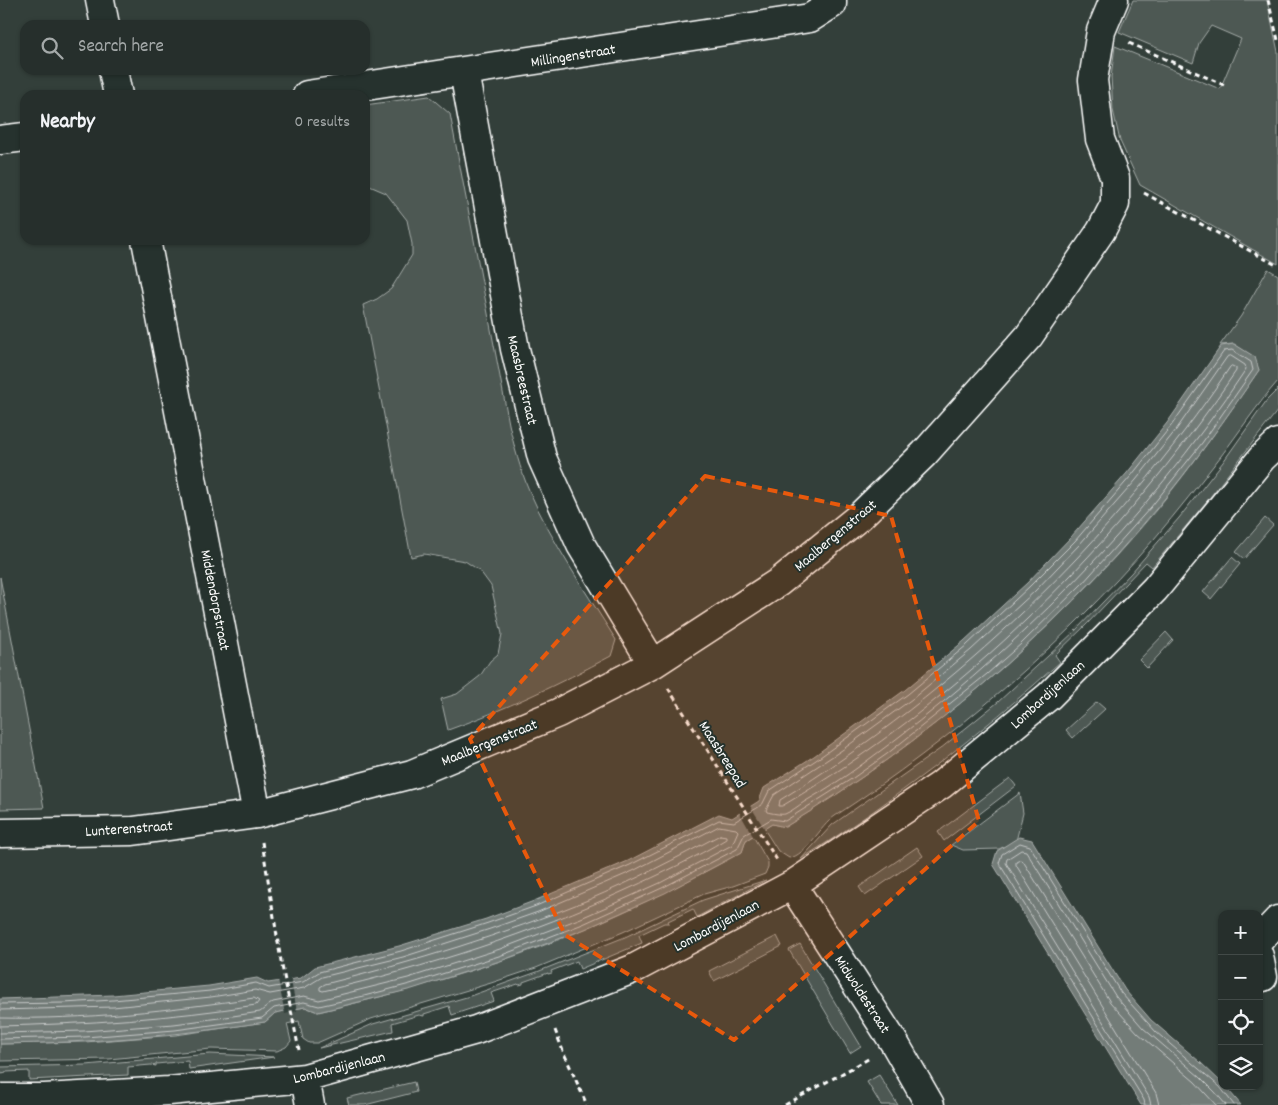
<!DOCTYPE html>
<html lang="en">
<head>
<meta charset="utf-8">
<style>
  body { margin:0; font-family:Dekko,sans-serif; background:#2e3734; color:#f1f3f6 }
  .controls { position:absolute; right:15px; bottom:15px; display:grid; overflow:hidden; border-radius:10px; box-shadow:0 1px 4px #0004 }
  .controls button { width:45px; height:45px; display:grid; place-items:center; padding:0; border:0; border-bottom:1px solid #424a48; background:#262f2c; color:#f1f3f6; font:25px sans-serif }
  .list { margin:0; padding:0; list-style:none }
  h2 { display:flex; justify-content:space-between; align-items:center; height:65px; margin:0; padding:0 20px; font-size:21px }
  h2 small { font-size:16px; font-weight:400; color:#a4a9a9 }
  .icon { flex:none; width:28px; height:28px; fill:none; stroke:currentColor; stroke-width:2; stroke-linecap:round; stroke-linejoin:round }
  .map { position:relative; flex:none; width:1278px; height:1105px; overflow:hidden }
  .search { position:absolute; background:#262f2c; box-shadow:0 1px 4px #0004; left:20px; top:20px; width:350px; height:55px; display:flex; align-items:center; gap:12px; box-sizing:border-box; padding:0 18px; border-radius:15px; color:#a4a9a9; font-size:19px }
  .panel { position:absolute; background:#262f2c; box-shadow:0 1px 4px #0004; left:20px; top:90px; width:350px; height:155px; border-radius:15px }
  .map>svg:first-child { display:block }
</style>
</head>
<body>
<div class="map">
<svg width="1278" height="1105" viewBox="0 0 1278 1105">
  <rect width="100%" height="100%" fill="#333f3a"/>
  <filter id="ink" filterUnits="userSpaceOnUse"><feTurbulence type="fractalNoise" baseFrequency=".02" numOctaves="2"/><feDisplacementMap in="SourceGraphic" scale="10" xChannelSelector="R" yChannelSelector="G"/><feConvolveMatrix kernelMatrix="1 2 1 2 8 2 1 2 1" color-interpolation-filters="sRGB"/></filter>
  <g filter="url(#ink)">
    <!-- green -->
    <path fill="#4d5853" stroke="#a6aca9" d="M 1133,0 L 1267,0 L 1278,52 L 1278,264 L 1140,185 L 1120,141 L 1113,110 L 1111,77 L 1115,46 L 1220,89 L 1241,39 L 1211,26 L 1199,43 L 1193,63 L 1119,32 Z
      M 429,96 L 450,114 L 509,424 C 514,446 520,469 529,490 C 551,541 586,592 616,640 L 611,656 C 559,684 504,710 448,730 L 441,699 L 457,694 L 480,676 L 490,661 L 498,654 L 502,634 L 491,586 L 480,571 L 465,561 L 424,554 L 411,557 L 363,305 L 377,299 L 391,289 L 412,255 L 412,244 L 407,220 L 386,193 L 365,184 L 365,105 Z
      M 1268,269 L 1278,275 L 1278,381 C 1257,405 1240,431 1221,456 C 1199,484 1177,512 1154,539 C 1061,646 954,738 835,816 C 820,826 806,856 789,858 L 778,851 L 764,829 L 772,824 L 785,827 C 924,743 1052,635 1156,510 C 1193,465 1226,418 1259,370 L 1252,356 L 1234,344 L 1220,345 L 1241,316 Z
      M 1278,389 L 1278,410 L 1207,501 L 1152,567 L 1146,562 L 1086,625 L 1055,655 L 1060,662 C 979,735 894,801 801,859 L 832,825 L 940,749 L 998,702 L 1074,632 L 1131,573 L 1179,518 L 1223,462 L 1267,400 Z
      M 1265,518 L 1273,525 L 1244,559 L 1236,552 Z
      M 1232,557 L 1240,564 L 1211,599 L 1203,592 Z
      M 0,577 L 44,808 L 0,809 Z
      M 1166,632 L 1173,640 L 1147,668 L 1139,660 Z
      M 1097,702 L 1105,709 L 1073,738 L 1066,730 Z
      M 1010,778 L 1016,786 L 944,841 L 938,832 Z
      M 1020,793 L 1023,813 L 1016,841 L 999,849 L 963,850 L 951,845 Z
      M 753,836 L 768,862 L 768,867 L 765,874 L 733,886 L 704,894 L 623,932 L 536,968 L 491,983 L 371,1019 L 317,1043 L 309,1043 L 303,1039 L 299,1021 L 287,1024 L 291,1041 L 286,1047 L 277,1051 L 211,1049 L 109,1059 L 0,1061 L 0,1044 L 85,1042 L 176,1035 L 265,1022 L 275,1013 L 305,1007 L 318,1012 C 409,991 499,965 585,929 C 639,906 691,880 742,852 L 746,840 Z
      M 917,847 L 923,856 L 865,896 L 859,887 Z
      M 766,880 L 697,917 L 693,909 L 668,921 L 669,923 L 664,923 L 639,935 L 642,943 L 580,969 L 577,961 L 551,971 L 552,973 L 548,974 L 548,973 L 523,982 L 523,984 L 519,985 L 518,984 L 491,993 L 494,1001 L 452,1015 L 449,1006 L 424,1014 L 424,1016 L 419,1015 L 392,1023 L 393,1031 L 319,1048 L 373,1024 L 470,996 L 537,972 L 625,937 L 703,900 Z
      M 777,936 L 782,946 L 714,981 L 709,971 Z
      M 800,944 L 861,1046 L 850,1053 L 789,950 Z
      M 210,1054 L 274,1057 L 189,1069 L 188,1061 L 156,1064 L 156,1066 L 151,1065 L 128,1067 L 128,1075 L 29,1080 L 29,1071 L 6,1072 L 6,1073 L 2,1074 L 2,1072 L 0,1071 L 0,1067 L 86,1065 Z
      M 879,1075 L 898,1105 L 881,1105 L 867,1082 Z
      M 414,1082 L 416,1092 L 365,1105 L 349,1105 L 347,1098 Z"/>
    <!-- water -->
    <path fill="#737b78" stroke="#abb0ae" d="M 1234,344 L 1255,357 L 1259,370 C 1226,418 1193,465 1156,509 C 1052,635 924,743 785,827 L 772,824 L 746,840 L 742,852 L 665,893 L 585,929 L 503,960 L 412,989 L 318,1012 L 305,1007 L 275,1013 L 265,1022 C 177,1036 89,1043 0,1044 L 0,999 L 113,995 L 209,986 L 257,978 L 268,983 L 301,978 L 315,967 L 399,946 L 486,919 L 534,901 L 628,861 L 719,814 L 732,818 L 759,801 L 764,788 L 814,756 L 905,690 L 964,641 L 1027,583 L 1071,537 L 1127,473 L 1167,423 L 1221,346 Z
      M 1019,837 L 1032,840 L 1125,990 L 1151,1020 L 1200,1062 L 1222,1083 L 1222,1086 L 1225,1086 L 1241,1105 L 1141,1105 L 993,864 L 997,851 Z"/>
    <!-- pier -->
    <path fill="#333f3a" d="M 749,804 L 766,831 L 754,838 L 738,810 Z
      M 290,976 L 297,1011 L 285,1014 L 278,979 Z"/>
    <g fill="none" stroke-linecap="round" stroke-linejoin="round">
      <!-- shore -->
      <path stroke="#c7cac9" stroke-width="1" d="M 1231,356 L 1245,365 L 1246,369 C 1144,523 1014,654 864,763 C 845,777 825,790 804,802 C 798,806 792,811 785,814 C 781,815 771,813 767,812 L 766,810 L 774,795 L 842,750 L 912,699 L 971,650 L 1035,591 L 1079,545 L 1136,480 L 1176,430 L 1227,357 Z
        M 1232,366 L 1236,368 L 1236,371 C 1117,545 964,699 782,806 L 779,806 L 780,800 C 959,689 1112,542 1230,367 Z
        M 720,835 L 726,836 L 726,839 C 695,858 661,874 628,889 C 530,934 428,967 323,991 L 320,990 L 320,987 L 325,984 C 415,962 502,935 588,900 C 633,881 677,858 720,835 Z
        M 0,1004 L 64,1003 L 113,1000 L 210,991 L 256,983 L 269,988 L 303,982 L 319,972 L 401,951 L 488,923 L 536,906 L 630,865 L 719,820 L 734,822 L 762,805 L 769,791 L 816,760 L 908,694 L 967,645 L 1030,586 L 1075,541 L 1131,476 L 1171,426 L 1224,351 L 1232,350 L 1251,362 L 1253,370 L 1202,443 L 1151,507 L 1082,584 L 1021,644 L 987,674 L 887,754 L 853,778 L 785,821 L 771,819 L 744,835 L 737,849 L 662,888 L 583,924 L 502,955 L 410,984 L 364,996 L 319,1006 L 304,1002 L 274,1008 L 262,1018 L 175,1030 L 85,1037 L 0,1039
        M 0,1010 L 113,1007 L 211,997 L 255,990 L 270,994 L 304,988 L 322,977 L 403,957 L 490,929 L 538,912 L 633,871 L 719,826 L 736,829 L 738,831 L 732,845 L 660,883 L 620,901 L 581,918 L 500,949 L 408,978 L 319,1000 L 304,996 L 273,1002 L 260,1012 L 219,1018 L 174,1024 L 84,1031 L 0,1033
        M 0,1018 C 85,1020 171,1010 254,998 L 259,1001 L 256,1005 C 171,1018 86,1024 0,1026
        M 1145,1105 L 1144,1100 L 999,863 L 1002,854 L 1020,843 L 1030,846 L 1121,993 L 1156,1032 L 1220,1087 L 1234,1105
        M 1151,1105 L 1149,1097 L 1006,863 L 1007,859 L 1021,850 L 1026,851 L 1116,997 L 1143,1028 L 1200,1077 L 1215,1092 L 1226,1105
        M 1159,1105 L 1156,1093 L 1016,865 L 1016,862 L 1020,860 L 1023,861 L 1110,1002 L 1138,1033 L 1195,1082 L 1216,1105"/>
      <!-- minor casing -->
      <g stroke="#fff" stroke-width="31">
        <path id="minor" d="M 100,0 L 105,25
          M 113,70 L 118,95
          M 464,72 L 515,349 L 542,458 L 581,545 L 653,664
          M 307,95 L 810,18 L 832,4 L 832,0
          M 0,140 L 25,137
          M 146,240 L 257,814
          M 0,833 L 133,831 L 257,814 L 412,774 L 558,713 L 653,664 L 779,582 L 859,517 L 924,454 L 1029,336 L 1101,231 L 1115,204 L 1115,178 L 1100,139 L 1093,80 L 1101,31 L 1114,0
          M 792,885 L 895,1044 L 930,1105
          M 1259,940 L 1278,920
          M 1259,956 L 1263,977
          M 305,1078 L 310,1105
          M 0,1098 L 44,1098 L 169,1091 L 305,1078 L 476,1030 L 633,969 L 792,885 L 941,785 L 1049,696 L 1155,589 L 1262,458 L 1278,443"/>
      </g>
      <!-- path -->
      <path stroke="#fff" stroke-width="3" stroke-dasharray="5 4" stroke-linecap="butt" d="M 1268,0 L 1278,40
        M 1129,43 L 1224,85
        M 1144,193 L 1278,266
        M 668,688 L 777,860
        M 262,842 L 281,961 L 299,1050
        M 555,1030 L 563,1051 L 587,1105
        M 785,1105 L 870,1058"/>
      <!-- minor -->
      <use href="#minor" stroke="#26332d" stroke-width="28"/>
    </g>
  </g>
  <!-- marked area -->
  <path fill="#e8590c" fill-opacity="0.2" stroke="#e8590c" stroke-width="4" stroke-dasharray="10 6" stroke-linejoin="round" d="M 705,476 L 891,516 L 979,821 L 734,1040 L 565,935 L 470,739 Z"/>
  <g text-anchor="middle" stroke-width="4" stroke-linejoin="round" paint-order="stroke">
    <!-- street labels -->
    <g font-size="15" fill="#fff" stroke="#26332d">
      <text transform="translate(573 55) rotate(-9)" y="5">Millingenstraat</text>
      <text transform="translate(523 380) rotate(77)" y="5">Maasbreestraat</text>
      <text transform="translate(835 535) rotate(-40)" y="5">Maalbergenstraat</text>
      <text transform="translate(216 600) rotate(79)" y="5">Middendorpstraat</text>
      <text transform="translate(1047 694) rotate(-42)" y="5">Lombardijenlaan</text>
      <text transform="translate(489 742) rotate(-22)" y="5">Maalbergenstraat</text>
      <text transform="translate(723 754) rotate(58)" y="5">Maasbreepad</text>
      <text transform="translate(129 828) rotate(-4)" y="5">Lunterenstraat</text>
      <text transform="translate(716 925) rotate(-28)" y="5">Lombardijenlaan</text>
      <text transform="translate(863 994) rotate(57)" y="5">Midwoldestraat</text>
      <text transform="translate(339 1067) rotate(-14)" y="5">Lombardijenlaan</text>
    </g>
  </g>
</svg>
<div class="controls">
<button>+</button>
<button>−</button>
<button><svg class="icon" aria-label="locate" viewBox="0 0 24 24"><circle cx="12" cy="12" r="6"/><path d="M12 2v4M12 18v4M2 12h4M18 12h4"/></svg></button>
<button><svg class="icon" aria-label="layers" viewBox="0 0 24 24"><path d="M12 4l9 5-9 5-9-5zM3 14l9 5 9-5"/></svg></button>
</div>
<div class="search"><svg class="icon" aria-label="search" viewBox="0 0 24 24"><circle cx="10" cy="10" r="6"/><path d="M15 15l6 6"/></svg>Search here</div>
<section class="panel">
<h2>Nearby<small>0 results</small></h2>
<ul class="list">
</ul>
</section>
</div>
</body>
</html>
